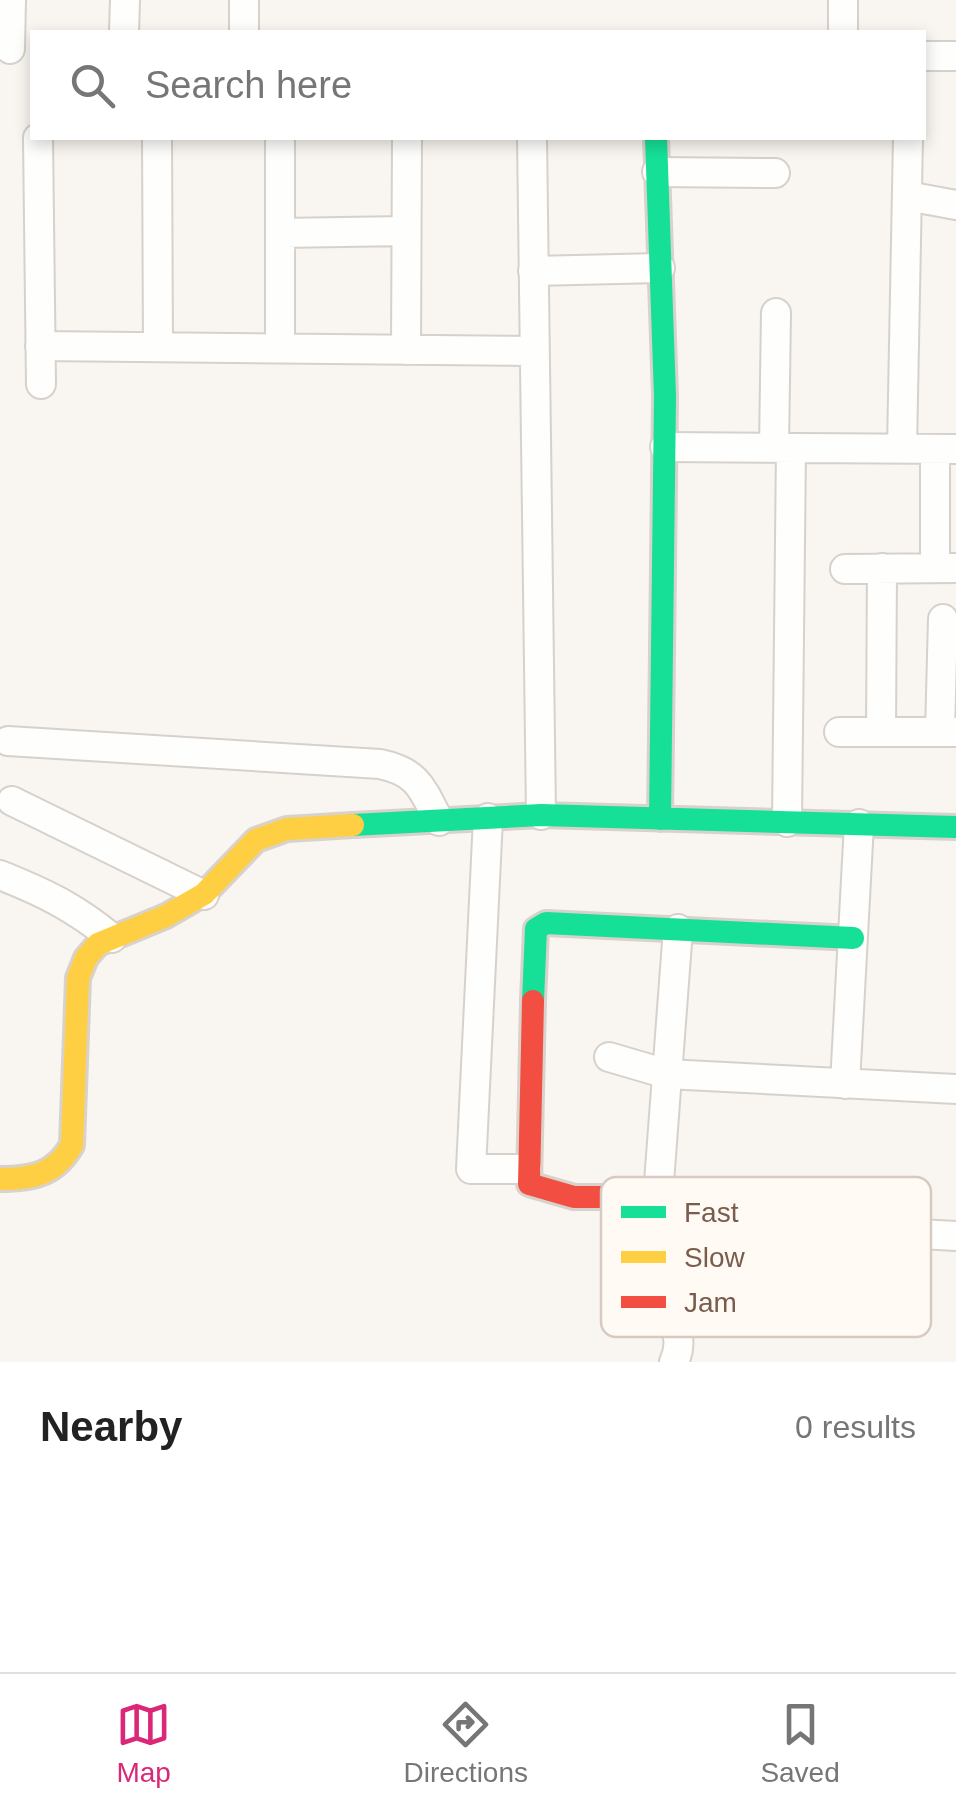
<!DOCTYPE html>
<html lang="en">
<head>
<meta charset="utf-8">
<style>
  body { margin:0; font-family:Arial,sans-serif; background:#f6f6f6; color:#222 }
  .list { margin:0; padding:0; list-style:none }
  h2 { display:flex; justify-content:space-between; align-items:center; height:130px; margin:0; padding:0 40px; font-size:42px }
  h2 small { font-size:32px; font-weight:400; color:#767676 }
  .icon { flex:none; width:55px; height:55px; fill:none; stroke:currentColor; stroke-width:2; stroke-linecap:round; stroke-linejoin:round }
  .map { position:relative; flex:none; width:956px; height:1362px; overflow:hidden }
  .search { position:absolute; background:#fff; box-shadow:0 5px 15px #0003; left:30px; right:30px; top:30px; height:110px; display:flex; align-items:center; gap:25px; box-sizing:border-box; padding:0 35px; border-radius:0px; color:#767676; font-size:38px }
  .sheet { height:310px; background:#fff }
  nav { display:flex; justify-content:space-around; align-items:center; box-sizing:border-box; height:140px; border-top:2px solid #e0e0e0; background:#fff; font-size:28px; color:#767676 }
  nav a { display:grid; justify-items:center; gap:5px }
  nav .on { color:#db2777 }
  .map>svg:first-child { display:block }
</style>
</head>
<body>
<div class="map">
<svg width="956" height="1362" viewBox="0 0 956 1362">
  <rect width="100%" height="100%" fill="#f9f5f0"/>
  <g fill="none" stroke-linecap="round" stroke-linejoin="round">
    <!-- street casing -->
    <g stroke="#d7d1cb" stroke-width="32">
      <path id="street" d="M 124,32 L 125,0
        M 244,32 L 244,0
        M 843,32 L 843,0
        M 10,49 L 11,0
        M 924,56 L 956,56
        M 38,138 L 41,384
        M 157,138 L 158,347
        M 280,138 L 280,348
        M 532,138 L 541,815
        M 657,172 L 775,173
        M 907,196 L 956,205
        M 280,233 L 406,231
        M 533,271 L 660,268
        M 40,346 L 533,351
        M 406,350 L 407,138
        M 665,447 L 956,449
        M 774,448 L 776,313
        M 902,448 L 908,138
        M 935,449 L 935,568
        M 845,569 L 956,568
        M 839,732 L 956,732
        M 881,732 L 882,568
        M 940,732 L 943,619
        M 8,741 L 380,764 C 418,772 422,788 439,821
        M 12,801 L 204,895
        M 488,818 L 471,1169 L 527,1169
        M 787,822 L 791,448
        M 0,875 C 45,893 74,907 112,938
        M 609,1057 L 667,1074 L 956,1089
        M 845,1084 L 859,824
        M 656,1219 L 956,1236
        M 674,1362 C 686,1336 671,1323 663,1299 C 657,1282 655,1267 654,1249 L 678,929"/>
    </g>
    <!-- fast casing -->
    <g stroke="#d9d2cb" stroke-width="28">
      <path id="fast" d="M 656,138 L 665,396 L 660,819
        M 353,825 L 541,815 L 956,827
        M 533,1001 L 536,929 L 546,923 L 853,938"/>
    </g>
    <!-- slow casing -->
    <g stroke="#d9d2cb" stroke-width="28">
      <path id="slow" d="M 0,1179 C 32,1179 55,1175 72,1145 L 78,978 L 86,958 L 98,944 L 166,916 L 204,894 L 256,840 L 287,829 L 353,825"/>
    </g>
    <!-- jam casing -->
    <g stroke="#d9d2cb" stroke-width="28">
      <path id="jam" d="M 533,1001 L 529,1184 L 574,1197 L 658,1197"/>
    </g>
    <!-- street -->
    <use href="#street" stroke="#fefefd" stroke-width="28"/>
    <!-- fast -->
    <use href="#fast" stroke="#16e098" stroke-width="22"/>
    <!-- slow -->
    <use href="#slow" stroke="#ffcf43" stroke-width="22"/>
    <!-- jam -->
    <use href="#jam" stroke="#f24e42" stroke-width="22"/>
  </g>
  <!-- legend -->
  <rect x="601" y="1177" width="330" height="160" rx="15" fill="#fffaf3" stroke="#d7cbc1" stroke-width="2.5"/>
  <rect x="621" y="1206" width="45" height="12" fill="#16e098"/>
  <rect x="621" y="1251" width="45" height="12" fill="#ffcf43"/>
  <rect x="621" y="1296" width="45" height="12" fill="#f24e42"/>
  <g font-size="28" fill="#7a5c4d">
    <text x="684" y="1222">Fast</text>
    <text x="684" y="1267">Slow</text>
    <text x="684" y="1312">Jam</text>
  </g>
</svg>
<div class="search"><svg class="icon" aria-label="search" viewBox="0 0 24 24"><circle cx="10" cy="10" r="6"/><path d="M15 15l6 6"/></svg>Search here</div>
</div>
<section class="sheet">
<h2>Nearby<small>0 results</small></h2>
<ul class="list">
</ul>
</section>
<nav>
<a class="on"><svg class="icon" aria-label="map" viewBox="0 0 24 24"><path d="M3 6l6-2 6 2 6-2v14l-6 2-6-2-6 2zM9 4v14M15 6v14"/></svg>Map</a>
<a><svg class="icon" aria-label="directions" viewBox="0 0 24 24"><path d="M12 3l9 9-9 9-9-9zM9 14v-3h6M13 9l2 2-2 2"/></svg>Directions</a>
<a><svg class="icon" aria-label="saved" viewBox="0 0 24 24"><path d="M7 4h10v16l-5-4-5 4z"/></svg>Saved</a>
</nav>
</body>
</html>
